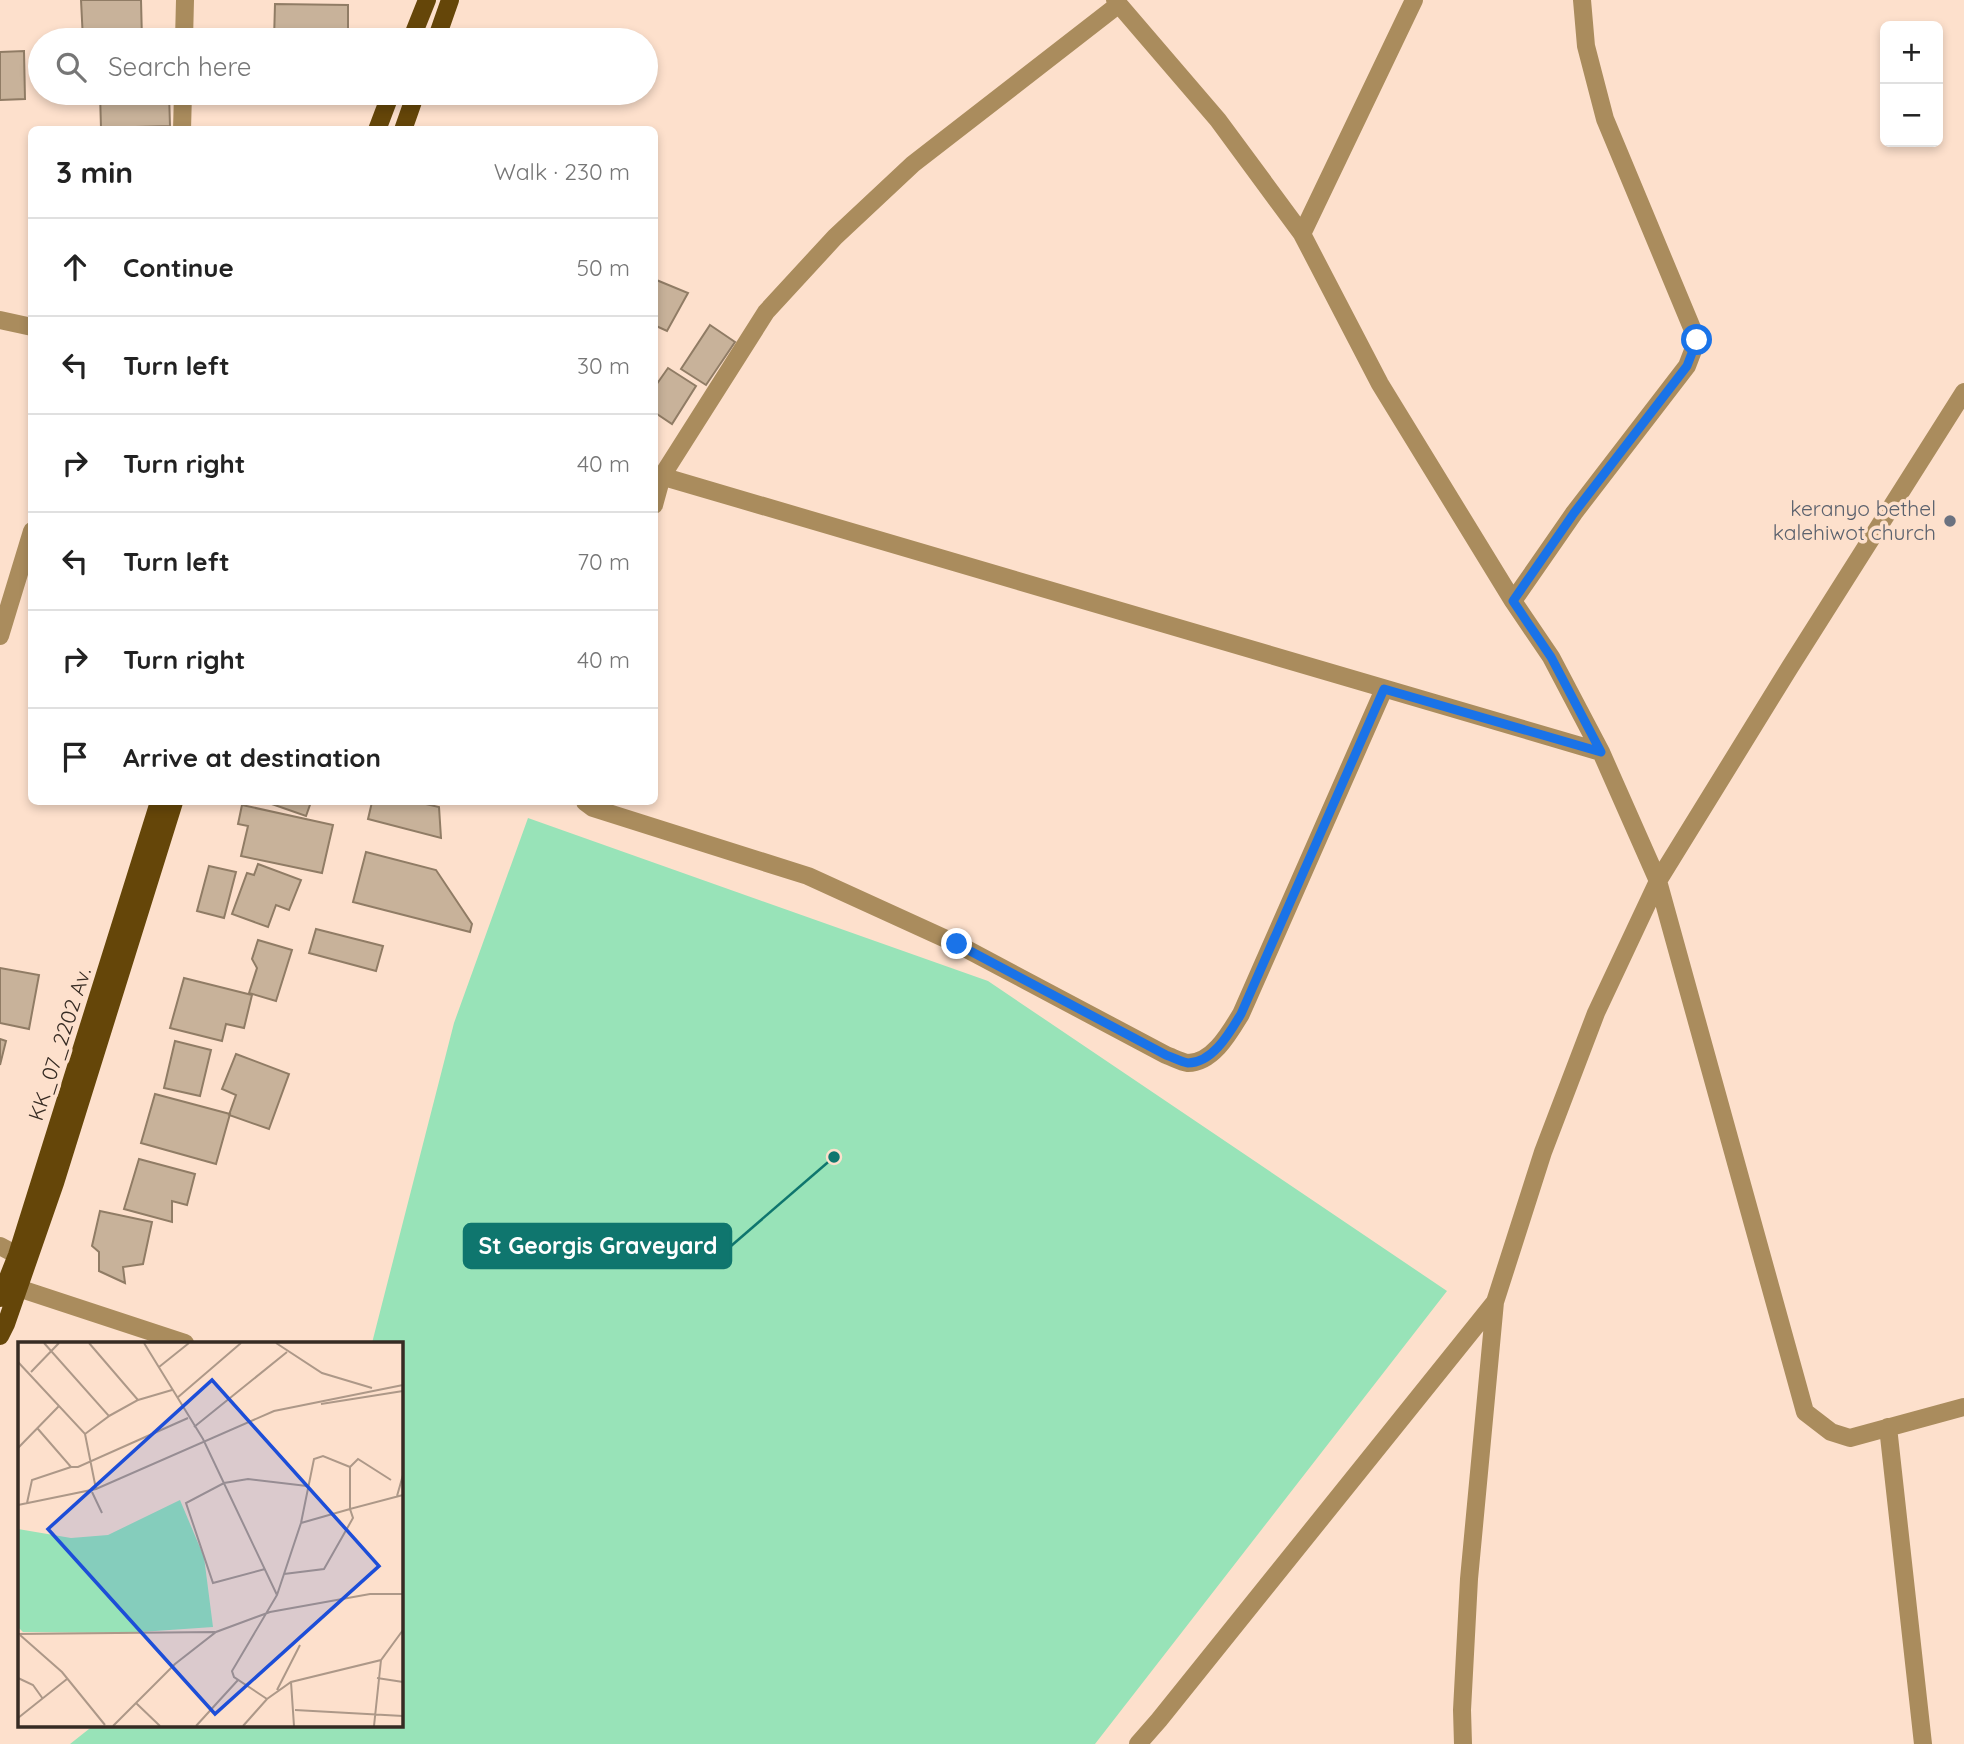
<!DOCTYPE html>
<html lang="en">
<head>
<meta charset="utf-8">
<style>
  body { margin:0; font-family:Quicksand,sans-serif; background:#f2f2f2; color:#222 }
  .controls { position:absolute; right:21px; top:21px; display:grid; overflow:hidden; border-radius:10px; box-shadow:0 4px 10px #0003 }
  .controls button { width:63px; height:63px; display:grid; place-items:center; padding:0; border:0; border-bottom:2px solid #e0e0e0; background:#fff; color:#222; font:35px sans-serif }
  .stop { position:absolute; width:21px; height:21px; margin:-16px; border:5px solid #1a73e8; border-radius:50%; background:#fff }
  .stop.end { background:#1a73e8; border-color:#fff; box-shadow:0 2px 7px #0008 }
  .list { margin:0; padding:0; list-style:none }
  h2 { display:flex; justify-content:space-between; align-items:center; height:91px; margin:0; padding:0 28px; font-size:30px }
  h2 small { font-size:23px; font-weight:400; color:#767676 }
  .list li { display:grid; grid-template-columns:46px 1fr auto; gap:21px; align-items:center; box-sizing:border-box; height:98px; padding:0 28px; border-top:2px solid #e0e0e0 }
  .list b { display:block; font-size:26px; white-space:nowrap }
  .list em { font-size:23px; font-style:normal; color:#767676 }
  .icon { flex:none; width:38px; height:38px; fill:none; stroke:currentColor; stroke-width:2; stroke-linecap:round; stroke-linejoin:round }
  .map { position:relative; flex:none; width:1964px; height:1744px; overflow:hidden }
  .search { position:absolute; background:#fff; box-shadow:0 4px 10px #0003; left:28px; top:28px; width:630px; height:77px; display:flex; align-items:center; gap:18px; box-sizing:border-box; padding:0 24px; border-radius:38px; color:#767676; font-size:26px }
  .panel { position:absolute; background:#fff; box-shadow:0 4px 10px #0003; left:28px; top:126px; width:630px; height:679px; border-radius:10px }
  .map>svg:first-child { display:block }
</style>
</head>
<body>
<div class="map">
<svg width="1964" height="1744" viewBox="0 0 1964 1744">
  <rect width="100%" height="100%" fill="#fde0cc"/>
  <!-- green -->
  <path fill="#98e3b8" d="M 528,818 L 988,981 L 1447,1291 L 1095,1744 L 70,1744 L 94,1725 L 401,1725 L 401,1343 L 372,1343 L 454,1023 Z"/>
  <!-- building -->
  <path fill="#c8b29a" stroke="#907c65" stroke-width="2" d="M 81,0 L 141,0 L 142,40 L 83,40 Z
    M 275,4 L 348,5 L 348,40 L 274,40 Z
    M 24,51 L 25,99 L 0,100 L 0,52 Z
    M 100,93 L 169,93 L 170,126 L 101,128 Z
    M 654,279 L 688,293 L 667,331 L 654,325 Z
    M 710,325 L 735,342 L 706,385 L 681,369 Z
    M 668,368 L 696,386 L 672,424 L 654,412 L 654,388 Z
    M 266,802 L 311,802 L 306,816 Z
    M 372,802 L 417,802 L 439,807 L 441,838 L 368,819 Z
    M 242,805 L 333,825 L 322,873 L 241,856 L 248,826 L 238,824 Z
    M 366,852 L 436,870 L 472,924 L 470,932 L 353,902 Z
    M 258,864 L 301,880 L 289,910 L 276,905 L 268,927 L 232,914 L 247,873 L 254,875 Z
    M 209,866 L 236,872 L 224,918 L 197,911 Z
    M 316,929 L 383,946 L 376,971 L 309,953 Z
    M 258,940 L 292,950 L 276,1001 L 249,993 L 257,968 L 252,959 Z
    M 0,968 L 39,975 L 29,1029 L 0,1023 Z
    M 184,978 L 252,995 L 244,1028 L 226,1024 L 222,1041 L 170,1028 Z
    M 0,1039 L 6,1041 L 0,1065 Z
    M 175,1041 L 211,1050 L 200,1096 L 164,1088 Z
    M 236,1054 L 289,1074 L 269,1129 L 229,1115 L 236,1095 L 222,1089 Z
    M 155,1094 L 230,1114 L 216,1164 L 141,1143 Z
    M 139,1159 L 195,1174 L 187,1205 L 172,1201 L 172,1222 L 124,1209 Z
    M 100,1211 L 152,1222 L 143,1264 L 123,1267 L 125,1283 L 99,1271 L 99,1252 L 92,1246 Z"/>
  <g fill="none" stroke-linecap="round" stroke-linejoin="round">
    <!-- minor -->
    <path stroke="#aa8c5d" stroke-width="18" d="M 1115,0 L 1218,120 L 1302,234 L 1380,384 L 1513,601 L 1551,657 L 1601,752
      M 184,40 L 185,0
      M 182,130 L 183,93
      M 1302,234 L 1414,0
      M 0,320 L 32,327
      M 654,474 L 1601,752 L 1658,881 L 1805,1412 L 1831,1432 L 1850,1438 L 1964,1407
      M 654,505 L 662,476 L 766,312 L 835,237 L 913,164 L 1118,5
      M 1513,601 L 1574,513 L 1687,366 L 1697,340 L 1605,119 L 1586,46 L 1582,0
      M 0,636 L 32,531
      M 585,802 L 593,808 L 808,876 L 957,944 L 1166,1055 C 1172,1057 1181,1062 1188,1063 C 1213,1063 1230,1032 1241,1014 L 1384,689
      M 0,1246 L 17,1255
      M 18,1288 L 185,1343
      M 1888,1427 L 1923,1744
      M 1138,1744 L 1159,1720 L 1495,1302
      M 1463,1744 L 1462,1710 L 1469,1579 L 1495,1302 L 1543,1152 L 1596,1013 L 1658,881 L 1790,667 L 1964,392"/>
    <!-- major -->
    <path stroke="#654609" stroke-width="18" d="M 411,40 L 427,0
      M 436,40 L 450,0
      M 377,130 L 391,93
      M 403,130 L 416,93
      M 0,1298 L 17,1255 L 159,802
      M 0,1336 L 6,1324 L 55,1183 L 174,802"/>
  </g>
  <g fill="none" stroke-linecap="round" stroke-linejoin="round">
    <!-- route -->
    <path stroke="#1a73e8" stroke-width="9" d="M 957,944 L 1166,1055 C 1172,1057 1181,1062 1188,1063 C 1213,1063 1230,1032 1241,1014 L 1384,689 L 1601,752 L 1551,657 L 1513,601 L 1574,513 L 1687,366 L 1697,340"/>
  </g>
  <!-- markers -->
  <circle fill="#6b7280" stroke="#fde0cc" stroke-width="2.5" cx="1950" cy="521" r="7"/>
  <g text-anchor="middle" stroke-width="7" stroke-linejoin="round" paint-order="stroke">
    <!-- worship labels -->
    <g font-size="21" fill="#5b616d" stroke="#fde0cc" text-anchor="end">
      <text x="1936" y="516">keranyo bethel<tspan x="1936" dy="24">kalehiwot church</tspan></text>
    </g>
    <!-- street labels -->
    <g font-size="21" fill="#362b23" stroke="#fde0cc">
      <text transform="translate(60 1044) rotate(-72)" y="7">KK_07_2202 Av.</text>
    </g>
  </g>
  <!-- overview -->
  <g transform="translate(18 1342)">
    <rect width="385" height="385" fill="#fde0cc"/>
    <path d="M 162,158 L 186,215 L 195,285 L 108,291 L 5,290 L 0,285 L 0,187 L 53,196 L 90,193 Z" fill="#98e3b8"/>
    <path fill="none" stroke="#ad9888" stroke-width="2" d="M 71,1 L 120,58 L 91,74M 126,1 L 185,97 L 259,253 L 214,329 L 216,335 L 249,357M 258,1 L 304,31 L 354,46M 0,20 L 67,92 L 91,74 L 26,1M 141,25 L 171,1M 13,30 L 41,1M 159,56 L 223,1M 120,58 L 154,48M 303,62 L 385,49M 176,85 L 269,10M 20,87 L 53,125 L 60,125 L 170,76M 67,92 L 78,147M 0,106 L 41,64M 332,125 L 332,167 L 385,153M 74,150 L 84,171M 379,154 L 385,133M 9,161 L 14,138 L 53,125M 0,163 L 78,147 L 256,69 L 385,43M 247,227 L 195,241 L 168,161 L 206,141 L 230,137 L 289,144M 266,232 L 306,227 L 335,176 L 332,167 L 283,181M 259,253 L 283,181 L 296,117 L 305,114 L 332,125 L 340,117 L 373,138M 0,292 L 197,290M 2,293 L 44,330 L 87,383M 0,336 L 15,343 L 25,357M 359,336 L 385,340M 273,340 L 276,384M 259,348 L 282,303M 118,361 L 142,384M 277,368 L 385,374M 0,376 L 49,337M 95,384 L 157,322 L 198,290 L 252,270 L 352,252 L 385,252M 178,384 L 220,338M 225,384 L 249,357 L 273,340 L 363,318 L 385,288M 356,384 L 363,318"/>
    <path fill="#1d4ed8" fill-opacity="0.15" stroke="#1d4ed8" stroke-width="3.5" d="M 194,38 L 361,224 L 197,372 L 30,187 Z"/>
    <rect width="385" height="385" fill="none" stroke="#362b23" stroke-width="3.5"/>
  </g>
  <!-- callouts -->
  <path fill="none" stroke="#0f766e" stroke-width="2.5" d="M834 1157L731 1246"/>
  <circle fill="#0f766e" stroke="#fde0cc" stroke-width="2.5" cx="834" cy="1157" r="7"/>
  <rect fill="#0f766e" stroke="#0f766e" stroke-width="2.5" x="464" y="1224" width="267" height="44" rx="7"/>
  <g font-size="23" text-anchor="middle" font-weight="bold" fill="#fff">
    <text x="598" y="1254">St Georgis Graveyard</text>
  </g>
</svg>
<div class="controls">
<button>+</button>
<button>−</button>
</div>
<div class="stop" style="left:1697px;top:340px"></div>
<div class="stop end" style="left:957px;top:944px"></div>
<div class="search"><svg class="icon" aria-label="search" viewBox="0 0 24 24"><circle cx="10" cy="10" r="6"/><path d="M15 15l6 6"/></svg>Search here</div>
<section class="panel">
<h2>3 min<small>Walk · 230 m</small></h2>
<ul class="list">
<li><svg class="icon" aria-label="ahead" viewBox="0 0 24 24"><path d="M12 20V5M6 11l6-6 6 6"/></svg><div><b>Continue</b></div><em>50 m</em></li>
<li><svg class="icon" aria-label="left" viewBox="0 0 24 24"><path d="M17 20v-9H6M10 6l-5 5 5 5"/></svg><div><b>Turn left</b></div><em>30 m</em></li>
<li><svg class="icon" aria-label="right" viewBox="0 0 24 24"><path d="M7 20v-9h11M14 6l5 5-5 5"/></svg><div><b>Turn right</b></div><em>40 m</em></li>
<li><svg class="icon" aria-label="left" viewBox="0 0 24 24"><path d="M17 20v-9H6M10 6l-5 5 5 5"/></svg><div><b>Turn left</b></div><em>70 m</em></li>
<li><svg class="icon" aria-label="right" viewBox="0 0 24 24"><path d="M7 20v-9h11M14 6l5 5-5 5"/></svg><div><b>Turn right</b></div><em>40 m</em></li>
<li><svg class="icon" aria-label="arrive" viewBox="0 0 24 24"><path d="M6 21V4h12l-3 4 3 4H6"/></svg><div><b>Arrive at destination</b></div></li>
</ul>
</section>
</div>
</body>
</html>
